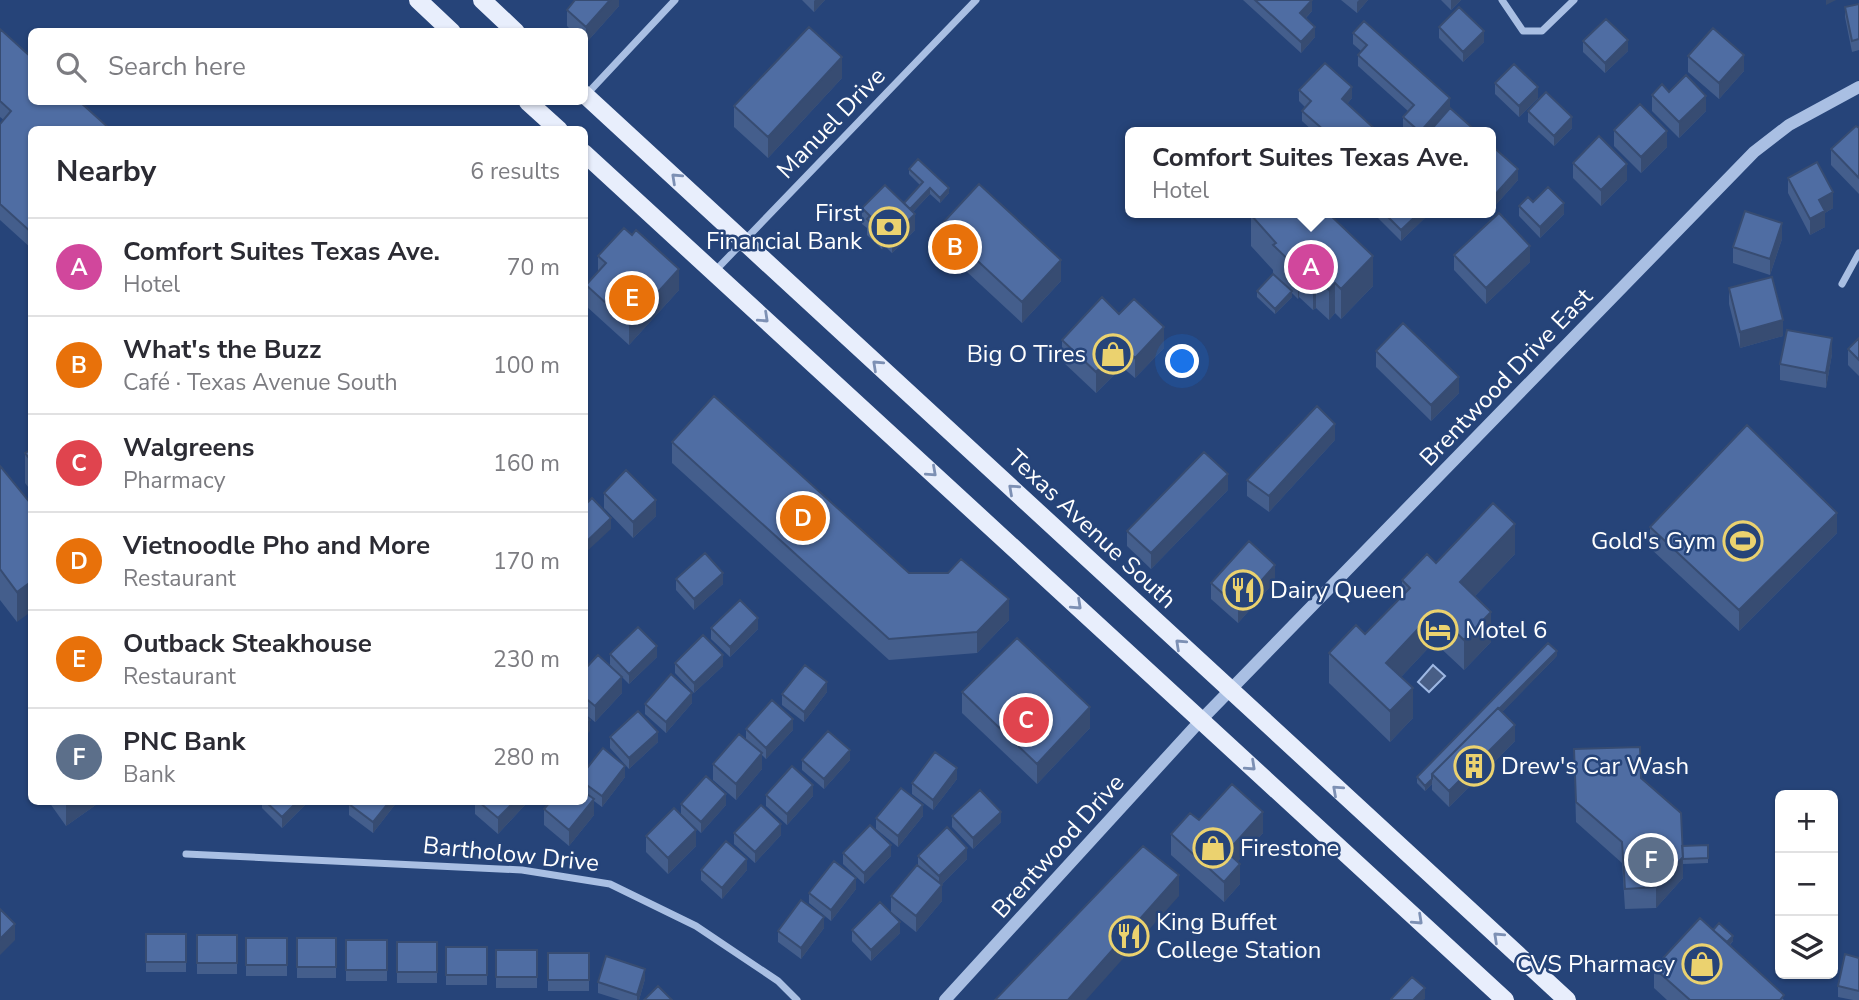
<!DOCTYPE html>
<html lang="en">
<head>
<meta charset="utf-8">
<style>
  body { margin:0; font-family:"Nunito Sans",sans-serif; background:#f7f7f7; color:#2b2b33 }
  .controls { position:absolute; right:21px; bottom:21px; display:grid; overflow:hidden; border-radius:10px; box-shadow:0 2px 5px #0004 }
  .controls button { width:63px; height:63px; display:grid; place-items:center; padding:0; border:0; border-bottom:2px solid #e1e1e2; background:#fff; color:#2b2b33; font:35px sans-serif }
  .you { position:absolute; left:1183px; top:362px; width:24px; height:24px; margin:-18px; border:5px solid #fff; border-radius:50%; background:#1a73e8; box-shadow:0 0 0 10px #1a73e833 }
  .badge { display:grid; place-items:center; width:46px; height:46px; border-radius:50%; background:#b45309; color:#fff; font-size:23px; font-weight:700 }
  .pin { position:absolute; translate:-50% -50%; border:4px solid #fff; box-shadow:0 2px 7px #0006 }
  .popup { position:absolute; left:1125px; top:127px; width:371px; height:91px; box-sizing:border-box; display:grid; place-content:center; border-radius:10px; background:#fff; filter:drop-shadow(0 2px 5px #0005); font-size:23px; white-space:nowrap; color:#7c7c81 }
  .popup b { font-size:26px; color:#2b2b33 }
  .popup::after { content:''; position:absolute; left:50%; top:100%; margin-left:-14px; border:14px solid transparent; border-top-color:#fff }
  .list { margin:0; padding:0; list-style:none }
  h2 { display:flex; justify-content:space-between; align-items:center; height:91px; margin:0; padding:0 28px; font-size:30px }
  h2 small { font-size:23px; font-weight:400; color:#7c7c81 }
  .list li { display:grid; grid-template-columns:46px 1fr auto; gap:21px; align-items:center; box-sizing:border-box; height:98px; padding:0 28px; border-top:2px solid #e1e1e2 }
  .list b { display:block; font-size:26px; white-space:nowrap }
  .list p { margin:0; font-size:23px; white-space:nowrap; color:#7c7c81 }
  .list em { font-size:23px; font-style:normal; color:#7c7c81 }
  .icon { flex:none; width:38px; height:38px; fill:none; stroke:currentColor; stroke-width:2; stroke-linecap:round; stroke-linejoin:round }
  .map { position:relative; flex:none; width:1859px; height:1000px; overflow:hidden }
  .search { position:absolute; background:#fff; box-shadow:0 2px 5px #0004; left:28px; top:28px; width:560px; height:77px; display:flex; align-items:center; gap:18px; box-sizing:border-box; padding:0 24px; border-radius:10px; color:#7c7c81; font-size:26px }
  .panel { position:absolute; background:#fff; box-shadow:0 2px 5px #0004; left:28px; top:126px; width:560px; height:679px; border-radius:10px }
  .map>svg:first-child { display:block }
</style>
</head>
<body>
<div class="map">
<svg width="1859" height="1000" viewBox="0 0 1859 1000">
  <rect width="100%" height="100%" fill="#264479"/>
  <!-- water -->
  <path fill="#485e86" stroke="#9eb8e4" stroke-width="2" d="M 1433,665 L 1445,676 L 1429,692 L 1418,682 Z"/>
  <g fill="none" stroke-linecap="round" stroke-linejoin="round">
    <!-- minor -->
    <path stroke="#a9bfe3" stroke-width="7" d="M 1502,0 L 1523,31 L 1542,31 L 1574,0
      M 586,95 L 675,0
      M 714,272 L 976,0
      M 1842,284 L 1859,253
      M 186,854 L 522,870 L 610,884 L 696,926 L 778,981 L 797,1000"/>
    <!-- tertiary -->
    <path stroke="#a9bfe3" stroke-width="12" d="M 945,1000 L 1201,720 L 1754,152 L 1789,125 L 1859,87"/>
    <!-- primary -->
    <path stroke="#e8eefc" stroke-width="18" d="M 418,0 L 452,32
      M 482,0 L 516,32
      M 584,94 L 1567,1000
      M 528,102 L 559,130
      M 584,153 L 1505,1000"/>
  </g>
  <!-- wall -->
  <path fill="#445e8c" d="M 619,0 L 619,6 L 586,43 L 584,41 L 584,32 L 573,32 L 567,26 L 567,10 Z
    M 802,0 L 825,0 L 814,12 Z
    M 1243,0 L 1312,0 L 1312,11 L 1306,18 L 1315,37 L 1301,53 Z
    M 1341,0 L 1368,0 L 1357,13 Z
    M 1441,0 L 1461,0 L 1451,10 Z
    M 1859,4 L 1859,50 L 1852,52 L 1845,17 L 1845,7 Z
    M 1439,27 L 1484,42 L 1463,62 L 1439,38 Z
    M 0,29 L 32,130 L 32,249 L 0,220 L 0,124 L 4,120 L 0,117 Z
    M 1353,33 L 1450,108 L 1477,132 L 1408,132 L 1403,128 L 1403,117 L 1408,111 L 1358,66 L 1358,55 L 1361,51 L 1353,44 Z
    M 1583,41 L 1628,51 L 1605,73 L 1583,52 Z
    M 1688,56 L 1744,71 L 1719,99 L 1688,72 Z
    M 842,78 L 768,158 L 734,127 L 734,106 Z
    M 1495,83 L 1538,98 L 1519,117 L 1495,94 Z
    M 1299,90 L 1352,98 L 1347,104 L 1377,132 L 1314,132 L 1302,121 L 1302,111 L 1305,107 L 1299,101 Z
    M 1669,92 L 1706,111 L 1679,138 L 1652,111 L 1652,95 Z
    M 1528,111 L 1572,128 L 1554,146 L 1528,122 Z
    M 1859,128 L 1859,194 L 1831,165 L 1831,149 Z
    M 1614,130 L 1667,147 L 1641,173 L 1614,146 Z
    M 1491,145 L 1518,180 L 1493,208 L 1491,206 Z
    M 1573,163 L 1627,180 L 1601,206 L 1573,178 Z
    M 909,169 L 949,193 L 940,203 L 930,194 L 913,212 L 915,230 L 892,253 L 885,246 L 882,249 L 867,235 L 867,228 L 862,224 L 862,208 L 904,203 L 920,185 L 909,174 Z
    M 1788,178 L 1833,208 L 1825,213 L 1825,227 L 1810,235 L 1788,193 Z
    M 1519,206 L 1564,214 L 1540,238 L 1519,216 Z
    M 1252,213 L 1328,213 L 1373,286 L 1341,319 L 1335,313 L 1329,320 L 1316,308 L 1313,310 L 1299,297 L 1298,299 L 1292,293 L 1292,297 L 1275,314 L 1257,297 L 1257,291 L 1273,274 L 1273,270 L 1251,246 L 1251,215 Z
    M 1373,213 L 1430,213 L 1401,241 Z
    M 940,226 L 1061,281 L 1022,323 L 940,247 Z
    M 632,235 L 679,290 L 629,345 L 586,306 L 586,285 L 598,272 L 598,256 Z
    M 1782,239 L 1770,275 L 1733,263 L 1733,247 Z
    M 1454,255 L 1530,262 L 1486,304 L 1454,270 Z
    M 1729,288 L 1783,336 L 1740,348 L 1729,304 Z
    M 1119,314 L 1164,348 L 1135,378 L 1122,367 L 1096,393 L 1062,361 L 1062,340 Z
    M 1859,338 L 1859,376 L 1848,365 L 1848,349 Z
    M 1376,351 L 1459,393 L 1431,421 L 1376,367 Z
    M 1832,354 L 1826,388 L 1780,380 L 1780,364 Z
    M 1335,440 L 1269,512 L 1247,496 L 1247,480 Z
    M 672,442 L 909,573 L 1009,620 L 977,653 L 889,660 L 672,463 Z
    M 32,449 L 32,492 L 25,483 L 25,453 Z
    M 0,466 L 32,505 L 17,622 L 0,600 Z
    M 1228,490 L 1151,569 L 1127,546 L 1127,531 Z
    M 604,493 L 656,516 L 633,538 L 604,508 Z
    M 1650,527 L 1837,533 L 1739,631 L 1650,548 Z
    M 1515,554 L 1475,596 L 1491,642 L 1464,670 L 1434,642 L 1401,677 L 1413,718 L 1390,742 L 1329,683 L 1329,653 L 1365,634 L 1402,596 L 1402,580 L 1436,563 Z
    M 676,579 L 723,584 L 694,610 L 676,590 Z
    M 1275,581 L 1238,623 L 1211,599 L 1211,583 Z
    M 711,628 L 758,629 L 730,657 L 711,639 Z
    M 610,654 L 657,657 L 629,684 L 622,677 L 622,693 L 595,722 L 584,713 L 584,670 L 619,674 L 610,665 Z
    M 1557,656 L 1502,712 L 1515,741 L 1449,807 L 1432,790 L 1432,784 L 1425,791 L 1417,783 L 1417,777 Z
    M 675,663 L 723,666 L 694,693 L 675,673 Z
    M 827,692 L 804,722 L 782,705 L 782,694 Z
    M 962,692 L 1090,728 L 1037,784 L 962,713 Z
    M 692,703 L 666,733 L 645,714 L 645,704 Z
    M 746,729 L 793,730 L 766,759 L 762,755 L 762,769 L 736,800 L 713,780 L 713,764 L 746,740 Z
    M 610,737 L 658,742 L 629,769 L 610,748 Z
    M 1574,749 L 1641,778 L 1682,846 L 1708,845 L 1708,863 L 1683,864 L 1683,878 L 1656,908 L 1625,909 L 1622,863 L 1576,822 Z
    M 802,760 L 850,760 L 824,789 L 802,770 Z
    M 584,772 L 625,777 L 602,807 L 594,801 L 594,815 L 569,846 L 544,825 L 544,809 L 584,802 Z
    M 957,779 L 933,810 L 912,794 L 912,783 Z
    M 766,795 L 813,796 L 787,825 L 766,806 Z
    M 49,802 L 100,802 L 66,826 Z
    M 262,802 L 308,802 L 282,828 L 262,808 Z
    M 352,802 L 397,802 L 373,833 L 349,815 L 349,804 Z
    M 475,802 L 525,802 L 525,805 L 498,834 L 475,814 Z
    M 681,804 L 726,805 L 701,833 L 681,814 Z
    M 923,816 L 898,847 L 876,829 L 876,818 Z
    M 952,816 L 1001,822 L 973,849 L 952,827 Z
    M 1199,820 L 1263,833 L 1237,862 L 1240,884 L 1224,902 L 1171,855 L 1171,834 Z
    M 734,833 L 781,835 L 755,863 L 734,844 Z
    M 646,836 L 696,846 L 668,874 L 646,852 Z
    M 843,853 L 891,856 L 864,884 L 843,864 Z
    M 918,856 L 967,859 L 941,885 L 942,901 L 916,932 L 891,912 L 891,896 L 918,866 Z
    M 701,870 L 747,870 L 722,899 L 701,880 Z
    M 856,889 L 831,921 L 809,903 L 809,893 Z
    M 824,928 L 801,959 L 778,942 L 778,931 Z
    M 852,930 L 900,933 L 871,961 L 852,941 Z
    M 1713,930 L 1733,941 L 1730,945 L 1784,1000 L 1667,1000 L 1654,988 L 1654,968 Z
    M 146,934 L 186,934 L 186,972 L 146,972 Z
    M 197,935 L 237,935 L 237,974 L 197,974 Z
    M 246,938 L 287,938 L 287,976 L 246,976 Z
    M 297,938 L 336,938 L 336,978 L 297,978 Z
    M 346,940 L 387,940 L 387,981 L 346,981 Z
    M 397,942 L 437,942 L 437,983 L 397,983 Z
    M 446,947 L 487,947 L 487,985 L 446,985 Z
    M 496,950 L 537,950 L 537,988 L 496,988 Z
    M 548,953 L 589,953 L 589,991 L 548,991 Z
    M 1859,958 L 1859,1000 L 1853,1000 L 1838,997 L 1838,986 Z
    M 645,979 L 639,1000 L 620,1000 L 598,993 L 598,982 Z"/>
  <!-- shaded-wall -->
  <path fill="#374c72" d="M 610,0 L 619,0 L 619,6 L 586,43 L 586,27 Z
    M 815,0 L 825,0 L 814,12 L 814,1 Z
    M 1312,0 L 1312,11 L 1300,24 L 1300,13 Z
    M 1359,0 L 1368,0 L 1357,13 L 1357,2 Z
    M 1451,0 L 1461,0 L 1451,10 Z
    M 1826,0 L 1836,0 L 1826,5 Z
    M 1315,27 L 1315,37 L 1301,53 L 1301,42 Z
    M 1484,31 L 1484,42 L 1463,62 L 1463,52 Z
    M 1628,40 L 1628,51 L 1605,73 L 1605,63 Z
    M 1744,55 L 1744,71 L 1719,99 L 1719,83 Z
    M 842,57 L 842,78 L 768,158 L 768,137 Z
    M 1352,87 L 1352,98 L 1342,110 L 1342,99 Z
    M 1538,87 L 1538,98 L 1519,117 L 1519,106 Z
    M 1706,96 L 1706,111 L 1679,138 L 1679,122 Z
    M 1450,98 L 1450,108 L 1429,132 L 1420,132 Z
    M 1572,117 L 1572,128 L 1554,146 L 1554,136 Z
    M 1667,131 L 1667,147 L 1641,173 L 1641,157 Z
    M 1627,164 L 1627,180 L 1601,206 L 1601,190 Z
    M 1518,169 L 1518,180 L 1493,208 L 1493,197 Z
    M 930,188 L 930,194 L 906,219 L 906,214 Z
    M 949,188 L 949,193 L 940,203 L 940,198 Z
    M 1833,192 L 1833,208 L 1825,213 L 1825,227 L 1810,235 L 1810,219 L 1819,200 Z
    M 1564,203 L 1564,214 L 1540,238 L 1540,227 Z
    M 1419,213 L 1430,213 L 1401,241 L 1401,230 Z
    M 915,214 L 915,230 L 892,253 L 892,237 Z
    M 1782,223 L 1782,239 L 1770,275 L 1770,259 Z
    M 885,230 L 885,246 L 882,249 L 882,233 Z
    M 1530,246 L 1530,262 L 1486,304 L 1486,288 Z
    M 1373,256 L 1373,286 L 1341,319 L 1341,289 Z
    M 1061,260 L 1061,281 L 1022,323 L 1022,302 Z
    M 1299,267 L 1299,297 L 1298,299 L 1298,269 Z
    M 679,269 L 679,290 L 629,345 L 629,324 Z
    M 1316,277 L 1316,308 L 1313,310 L 1313,280 Z
    M 1335,283 L 1335,313 L 1329,320 L 1329,290 Z
    M 1292,291 L 1292,297 L 1275,314 L 1275,309 Z
    M 1783,320 L 1783,336 L 1740,348 L 1740,332 Z
    M 1164,327 L 1164,348 L 1135,378 L 1135,358 Z
    M 1832,338 L 1832,354 L 1826,388 L 1826,373 Z
    M 1122,346 L 1122,367 L 1096,393 L 1096,372 Z
    M 1459,377 L 1459,393 L 1431,421 L 1431,405 Z
    M 1335,424 L 1335,440 L 1269,512 L 1269,496 Z
    M 1228,474 L 1228,490 L 1151,569 L 1151,553 Z
    M 656,500 L 656,516 L 633,538 L 633,522 Z
    M 1837,513 L 1837,533 L 1739,631 L 1739,610 Z
    M 611,518 L 611,529 L 584,554 L 584,544 Z
    M 1515,524 L 1515,554 L 1460,612 L 1460,582 Z
    M 1275,565 L 1275,581 L 1238,623 L 1238,607 Z
    M 723,573 L 723,584 L 694,610 L 694,599 Z
    M 32,581 L 32,611 L 17,622 L 17,592 Z
    M 1009,599 L 1009,620 L 977,653 L 977,632 Z
    M 1434,612 L 1434,642 L 1386,693 L 1386,663 Z
    M 1491,612 L 1491,642 L 1464,670 L 1464,640 Z
    M 758,618 L 758,629 L 730,657 L 730,647 Z
    M 657,646 L 657,657 L 629,684 L 629,674 Z
    M 1557,651 L 1557,656 L 1437,779 L 1434,776 Z
    M 723,655 L 723,666 L 694,693 L 694,683 Z
    M 622,677 L 622,693 L 595,722 L 595,706 Z
    M 827,682 L 827,692 L 804,722 L 804,712 Z
    M 1413,688 L 1413,718 L 1390,742 L 1390,711 Z
    M 692,693 L 692,703 L 666,733 L 666,722 Z
    M 1090,707 L 1090,728 L 1037,784 L 1037,764 Z
    M 793,719 L 793,730 L 766,759 L 766,748 Z
    M 590,720 L 590,731 L 584,737 L 584,726 Z
    M 1515,725 L 1515,741 L 1449,807 L 1449,791 Z
    M 658,732 L 658,742 L 629,769 L 629,758 Z
    M 850,750 L 850,760 L 824,789 L 824,779 Z
    M 762,753 L 762,769 L 736,800 L 736,784 Z
    M 625,766 L 625,777 L 602,807 L 602,796 Z
    M 957,768 L 957,779 L 933,810 L 933,800 Z
    M 1432,779 L 1432,784 L 1425,791 L 1425,786 Z
    M 813,785 L 813,796 L 787,825 L 787,814 Z
    M 726,794 L 726,805 L 701,833 L 701,822 Z
    M 594,799 L 594,815 L 569,846 L 569,830 Z
    M 66,802 L 100,802 L 66,826 Z
    M 297,802 L 308,802 L 282,828 L 282,817 Z
    M 389,802 L 397,802 L 373,833 L 373,822 Z
    M 514,802 L 525,802 L 525,805 L 498,834 L 498,818 Z
    M 923,805 L 923,816 L 898,847 L 898,836 Z
    M 1001,812 L 1001,822 L 973,849 L 973,838 Z
    M 1263,812 L 1263,833 L 1227,873 L 1227,852 Z
    M 781,824 L 781,835 L 755,863 L 755,852 Z
    M 696,830 L 696,846 L 668,874 L 668,858 Z
    M 891,845 L 891,856 L 864,884 L 864,873 Z
    M 967,848 L 967,859 L 939,887 L 939,876 Z
    M 1683,857 L 1683,878 L 1656,908 L 1656,887 Z
    M 747,859 L 747,870 L 722,899 L 722,888 Z
    M 1240,864 L 1240,884 L 1224,902 L 1224,882 Z
    M 1179,875 L 1179,896 L 1086,1000 L 1068,1000 Z
    M 856,878 L 856,889 L 831,921 L 831,910 Z
    M 942,885 L 942,901 L 916,932 L 916,916 Z
    M 824,917 L 824,928 L 801,959 L 801,948 Z
    M 900,922 L 900,933 L 871,961 L 871,950 Z
    M 15,924 L 15,940 L 0,955 L 0,939 Z
    M 1733,936 L 1733,941 L 1719,956 L 1719,951 Z
    M 645,969 L 645,979 L 639,1000 L 637,1000 L 637,995 Z
    M 1425,988 L 1425,999 L 1423,1000 L 1413,1000 Z"/>
  <!-- building -->
  <path fill="#4f6da3" stroke="#374c72" stroke-width="2" d="M 575,0 L 610,0 L 586,27 L 567,10 Z
    M 1255,0 L 1312,0 L 1300,13 L 1315,27 L 1301,42 Z
    M 1859,4 L 1859,39 L 1852,41 L 1845,7 Z
    M 1459,7 L 1484,31 L 1463,52 L 1439,27 Z
    M 1606,19 L 1628,40 L 1605,63 L 1583,41 Z
    M 1364,21 L 1450,98 L 1420,132 L 1403,117 L 1414,105 L 1358,55 L 1367,45 L 1353,33 Z
    M 809,27 L 842,57 L 768,137 L 734,106 Z
    M 1713,28 L 1744,55 L 1719,83 L 1688,56 Z
    M 0,29 L 32,58 L 32,102 L 80,102 L 111,130 L 32,130 L 32,233 L 0,204 L 0,124 L 11,111 L 0,101 Z
    M 1325,63 L 1352,87 L 1342,99 L 1377,131 L 1377,132 L 1326,132 L 1302,111 L 1311,101 L 1299,90 Z
    M 1514,64 L 1538,87 L 1519,106 L 1495,83 Z
    M 1686,75 L 1706,96 L 1679,122 L 1652,95 L 1662,84 L 1669,92 Z
    M 1546,92 L 1572,117 L 1554,136 L 1528,111 Z
    M 1640,104 L 1667,131 L 1641,157 L 1614,130 Z
    M 1450,108 L 1477,132 L 1429,132 Z
    M 1856,126 L 1859,128 L 1859,178 L 1831,149 Z
    M 1599,136 L 1627,164 L 1601,190 L 1573,163 Z
    M 1491,145 L 1518,169 L 1493,197 L 1491,195 Z
    M 918,159 L 949,188 L 940,198 L 930,188 L 910,209 L 904,203 L 923,182 L 909,169 Z
    M 1817,162 L 1833,192 L 1819,200 L 1825,211 L 1810,219 L 1788,178 Z
    M 979,184 L 1061,260 L 1022,302 L 940,226 Z
    M 885,185 L 915,214 L 892,237 L 885,230 L 882,233 L 867,219 L 870,216 L 862,208 Z
    M 1548,187 L 1564,203 L 1540,227 L 1519,206 L 1528,197 L 1533,202 Z
    M 1745,211 L 1782,223 L 1770,259 L 1733,247 Z
    M 1253,213 L 1328,213 L 1373,256 L 1341,289 L 1335,283 L 1329,290 L 1316,277 L 1313,280 L 1299,267 L 1298,269 L 1273,245 L 1276,243 L 1251,215 Z
    M 1384,213 L 1419,213 L 1401,230 Z
    M 1499,213 L 1530,246 L 1486,288 L 1454,255 Z
    M 624,228 L 632,235 L 636,230 L 679,269 L 629,324 L 586,285 L 606,263 L 598,256 Z
    M 1273,274 L 1292,291 L 1275,309 L 1257,291 Z
    M 1772,277 L 1783,320 L 1740,332 L 1729,288 Z
    M 1102,297 L 1119,314 L 1134,299 L 1164,327 L 1135,358 L 1122,346 L 1096,372 L 1062,340 Z
    M 1403,323 L 1459,377 L 1431,405 L 1376,351 Z
    M 1787,330 L 1832,338 L 1826,373 L 1780,364 Z
    M 1859,338 L 1859,360 L 1848,349 Z
    M 714,396 L 909,573 L 948,573 L 961,559 L 1009,599 L 977,632 L 889,639 L 672,442 Z
    M 1317,406 L 1335,424 L 1269,496 L 1247,480 Z
    M 1747,425 L 1837,513 L 1739,610 L 1650,527 Z
    M 32,449 L 32,462 L 25,453 Z
    M 1204,452 L 1228,474 L 1151,553 L 1127,531 Z
    M 0,466 L 32,505 L 32,581 L 17,592 L 0,569 Z
    M 626,470 L 656,500 L 633,522 L 604,493 Z
    M 592,498 L 611,518 L 584,544 L 584,506 Z
    M 1493,503 L 1515,524 L 1460,582 L 1491,612 L 1464,640 L 1434,612 L 1386,663 L 1413,688 L 1390,711 L 1329,653 L 1356,625 L 1365,634 L 1410,588 L 1402,580 L 1427,554 L 1436,563 Z
    M 1249,541 L 1275,565 L 1238,607 L 1211,583 Z
    M 705,553 L 723,573 L 694,599 L 676,579 Z
    M 740,600 L 758,618 L 730,647 L 711,628 Z
    M 638,627 L 657,646 L 629,674 L 610,654 Z
    M 703,635 L 723,655 L 694,683 L 675,663 Z
    M 1017,638 L 1090,707 L 1037,764 L 962,692 Z
    M 1548,643 L 1557,651 L 1499,709 L 1498,708 L 1432,774 L 1432,779 L 1425,786 L 1417,777 Z
    M 598,655 L 622,677 L 595,706 L 584,697 L 584,670 Z
    M 805,665 L 827,682 L 804,712 L 782,694 Z
    M 671,674 L 692,693 L 666,722 L 645,704 Z
    M 772,700 L 793,719 L 766,748 L 746,729 Z
    M 1498,708 L 1515,725 L 1449,791 L 1432,774 Z
    M 638,711 L 658,732 L 629,758 L 610,737 Z
    M 584,715 L 590,720 L 584,726 Z
    M 828,731 L 850,750 L 824,779 L 802,760 Z
    M 739,734 L 762,753 L 736,784 L 713,764 Z
    M 1640,747 L 1641,778 L 1681,813 L 1683,857 L 1656,887 L 1625,889 L 1622,842 L 1576,802 L 1574,749 Z
    M 603,748 L 625,766 L 602,796 L 584,783 L 584,772 Z
    M 935,752 L 957,768 L 933,800 L 912,783 Z
    M 792,766 L 813,785 L 787,814 L 766,795 Z
    M 706,776 L 726,794 L 701,822 L 681,804 Z
    M 1232,784 L 1263,812 L 1227,852 L 1240,864 L 1224,882 L 1171,834 L 1190,813 L 1199,820 Z
    M 901,788 L 923,805 L 898,836 L 876,818 Z
    M 980,790 L 1001,812 L 973,838 L 952,816 Z
    M 584,792 L 594,799 L 569,830 L 544,809 L 550,802 L 584,802 Z
    M 266,802 L 297,802 L 282,817 Z
    M 352,802 L 389,802 L 373,822 L 349,804 Z
    M 479,802 L 514,802 L 498,818 Z
    M 761,805 L 781,824 L 755,852 L 734,833 Z
    M 674,808 L 696,830 L 668,858 L 646,836 Z
    M 870,825 L 891,845 L 864,873 L 843,853 Z
    M 947,827 L 967,848 L 939,876 L 918,856 Z
    M 726,841 L 747,859 L 722,888 L 701,870 Z
    M 1708,845 L 1708,858 L 1683,859 L 1682,846 Z
    M 1143,846 L 1179,875 L 1068,1000 L 995,1000 Z
    M 834,861 L 856,878 L 831,910 L 809,893 Z
    M 917,865 L 942,885 L 916,916 L 891,896 Z
    M 801,900 L 824,917 L 801,948 L 778,931 Z
    M 880,902 L 900,922 L 871,950 L 852,930 Z
    M 0,909 L 15,924 L 0,939 Z
    M 1700,918 L 1784,995 L 1780,1000 L 1690,1000 L 1654,968 Z
    M 1719,923 L 1733,936 L 1727,942 L 1713,930 Z
    M 146,934 L 186,934 L 186,962 L 146,962 Z
    M 197,935 L 237,935 L 237,963 L 197,963 Z
    M 246,938 L 287,938 L 287,965 L 246,965 Z
    M 297,938 L 336,938 L 336,967 L 297,967 Z
    M 346,940 L 387,940 L 387,970 L 346,970 Z
    M 397,942 L 437,942 L 437,972 L 397,972 Z
    M 446,947 L 487,947 L 487,975 L 446,975 Z
    M 496,950 L 537,950 L 537,977 L 496,977 Z
    M 548,953 L 589,953 L 589,980 L 548,980 Z
    M 1845,954 L 1859,958 L 1859,991 L 1838,986 Z
    M 606,956 L 645,969 L 637,995 L 598,982 Z
    M 1412,977 L 1425,988 L 1413,1000 L 1392,1000 L 1391,999 Z
    M 658,986 L 672,1000 L 644,1000 Z"/>
  <!-- one-way arrows -->
  <defs><path id="oneway-chevron" d="M-2-3.5L2.5 0L-2 3.5" fill="none" stroke-width="1.6" stroke-linecap="round" stroke-linejoin="round" transform="scale(1.75)"/></defs>
  <g stroke="#7d90b4">
    <use href="#oneway-chevron" transform="translate(676 178) rotate(-137)"/>
    <use href="#oneway-chevron" transform="translate(764 318) rotate(43)"/>
    <use href="#oneway-chevron" transform="translate(877 365) rotate(-137)"/>
    <use href="#oneway-chevron" transform="translate(932 472) rotate(42)"/>
    <use href="#oneway-chevron" transform="translate(1013 489) rotate(-138)"/>
    <use href="#oneway-chevron" transform="translate(1077 605) rotate(43)"/>
    <use href="#oneway-chevron" transform="translate(1180 644) rotate(-137)"/>
    <use href="#oneway-chevron" transform="translate(1251 766) rotate(43)"/>
    <use href="#oneway-chevron" transform="translate(1337 790) rotate(-138)"/>
    <use href="#oneway-chevron" transform="translate(1418 920) rotate(43)"/>
    <use href="#oneway-chevron" transform="translate(1498 937) rotate(-137)"/>
  </g>
  <!-- icons -->
  <defs>
    <g id="bank-ring" transform="scale(2.0125)"><circle r="9.5" fill="#264479" stroke="#ebd26f" stroke-width="1.5"/><path d="M-6-4H6V4H-6ZM0-2.3a2.3 2.3 0 1 0 0 4.6a2.3 2.3 0 1 0 0-4.6Z" fill="#ebd26f"/></g>
    <g id="shop-ring" transform="scale(2.0125)"><circle r="9.5" fill="#264479" stroke="#ebd26f" stroke-width="1.5"/><path d="M-5-2.5h2.3a2.7 3.5 0 0 1 5.4 0H5L5.5 6h-11ZM-1.5-2.5h3a1.5 2.3 0 0 0-3 0Z" fill="#ebd26f"/></g>
    <g id="stadium-ring" transform="scale(2.0125)"><circle r="9.5" fill="#264479" stroke="#ebd26f" stroke-width="1.5"/><path d="M0-5a6.5 5 0 1 0 0 10a6.5 5 0 1 0 0-10ZM-3.5-1.8h7v3.6h-7Z" fill="#ebd26f"/></g>
    <g id="restaurant-ring" transform="scale(2.0125)"><circle r="9.5" fill="#264479" stroke="#ebd26f" stroke-width="1.5"/><path d="M-5-6h1v4h1v-4h1v4h1v-4h1v5L-1.5 .5V6h-2V.5L-5-1ZM5-6V6H3V1.5H1.5Q1.5-4 5-6Z" fill="#ebd26f"/></g>
    <g id="hotel-ring" transform="scale(2.0125)"><circle r="9.5" fill="#264479" stroke="#ebd26f" stroke-width="1.5"/><path d="M-6-4.5h1.5V1H6V5H4.5V3h-9V5H-6ZM-4 0a1.8 1.8 0 1 1 3.6 0ZM.5 0V-2.5h3Q6-2.5 6 0Z" fill="#ebd26f"/></g>
    <g id="building-ring" transform="scale(2.0125)"><circle r="9.5" fill="#264479" stroke="#ebd26f" stroke-width="1.5"/><path d="M-4-6H4V6H1V3H-1V6H-4ZM-2.5-4.3h1.7v1.8h-1.7ZM.8-4.3h1.7v1.8H.8ZM-2.5-1h1.7V.8h-1.7ZM.8-1h1.7V.8H.8Z" fill="#ebd26f"/></g>
  </defs>
  <g fill-rule="evenodd">
    <use href="#bank-ring" x="889" y="227"/>
    <use href="#shop-ring" x="1113" y="354"/>
    <use href="#stadium-ring" x="1743" y="541"/>
    <use href="#restaurant-ring" x="1243" y="590"/>
    <use href="#hotel-ring" x="1438" y="630"/>
    <use href="#building-ring" x="1474" y="766"/>
    <use href="#shop-ring" x="1213" y="848"/>
    <use href="#restaurant-ring" x="1129" y="936"/>
    <use href="#shop-ring" x="1702" y="964"/>
  </g>
  <g text-anchor="middle" stroke-width="5" stroke-linejoin="round" paint-order="stroke">
    <!-- street labels -->
    <g font-size="24" fill="#fff" stroke="#264479">
      <text transform="translate(831 123) rotate(-46)" y="8">Manuel Drive</text>
      <text transform="translate(1506 377) rotate(-46)" y="8">Brentwood Drive East</text>
      <text transform="translate(1092 529) rotate(43)" y="8">Texas Avenue South</text>
      <text transform="translate(1058 846) rotate(-48)" y="8">Brentwood Drive</text>
      <text transform="translate(511 854) rotate(6)" y="8">Bartholow Drive</text>
    </g>
    <!-- poi labels -->
    <g font-size="24" fill="#fff" stroke="#264479" text-anchor="start">
      <text x="862" y="221" text-anchor="end">First<tspan x="862" dy="28">Financial Bank</tspan></text>
      <text x="1086" y="362" text-anchor="end">Big O Tires</text>
      <text x="1716" y="549" text-anchor="end">Gold's Gym</text>
      <text x="1270" y="598">Dairy Queen</text>
      <text x="1465" y="638">Motel 6</text>
      <text x="1501" y="774">Drew's Car Wash</text>
      <text x="1240" y="856">Firestone</text>
      <text x="1156" y="930">King Buffet<tspan x="1156" dy="28">College Station</tspan></text>
      <text x="1675" y="972" text-anchor="end">CVS Pharmacy</text>
    </g>
  </g>
</svg>
<div class="controls">
<button>+</button>
<button>−</button>
<button><svg class="icon" aria-label="layers" viewBox="0 0 24 24"><path d="M12 4l9 5-9 5-9-5zM3 14l9 5 9-5"/></svg></button>
</div>
<div class="you"></div>
<div class="pin badge" style="left:1311px;top:267px;background:#d1479c">A</div>
<div class="popup"><b>Comfort Suites Texas Ave.</b>Hotel</div>
<div class="pin badge" style="left:955px;top:247px;background:#e8710a">B</div>
<div class="pin badge" style="left:1026px;top:720px;background:#e0444e">C</div>
<div class="pin badge" style="left:803px;top:518px;background:#e8710a">D</div>
<div class="pin badge" style="left:632px;top:298px;background:#e8710a">E</div>
<div class="pin badge" style="left:1651px;top:860px;background:#5c6f8a">F</div>
<div class="search"><svg class="icon" aria-label="search" viewBox="0 0 24 24"><circle cx="10" cy="10" r="6"/><path d="M15 15l6 6"/></svg>Search here</div>
<section class="panel">
<h2>Nearby<small>6 results</small></h2>
<ul class="list">
<li><span class="badge" style="background:#d1479c">A</span><div><b>Comfort Suites Texas Ave.</b><p>Hotel</p></div><em>70 m</em></li>
<li><span class="badge" style="background:#e8710a">B</span><div><b>What's the Buzz</b><p>Café · Texas Avenue South</p></div><em>100 m</em></li>
<li><span class="badge" style="background:#e0444e">C</span><div><b>Walgreens</b><p>Pharmacy</p></div><em>160 m</em></li>
<li><span class="badge" style="background:#e8710a">D</span><div><b>Vietnoodle Pho and More</b><p>Restaurant</p></div><em>170 m</em></li>
<li><span class="badge" style="background:#e8710a">E</span><div><b>Outback Steakhouse</b><p>Restaurant</p></div><em>230 m</em></li>
<li><span class="badge" style="background:#5c6f8a">F</span><div><b>PNC Bank</b><p>Bank</p></div><em>280 m</em></li>
</ul>
</section>
</div>
</body>
</html>
